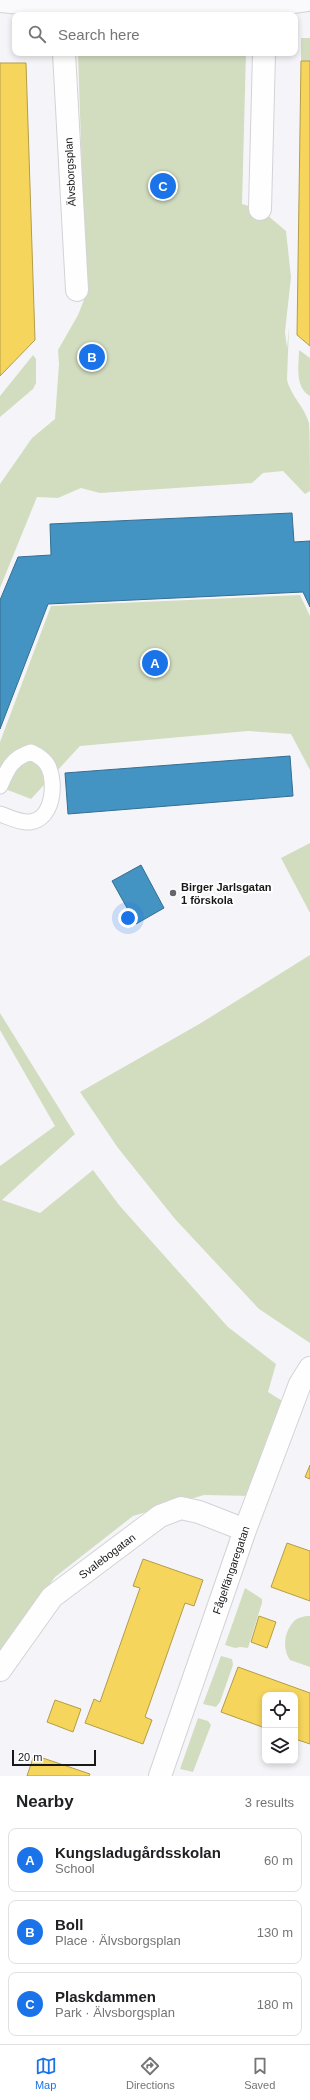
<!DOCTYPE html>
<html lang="en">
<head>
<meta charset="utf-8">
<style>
  body { margin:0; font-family:Arial,sans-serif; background:#f6f6f6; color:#202124 }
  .controls { position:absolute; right:12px; bottom:12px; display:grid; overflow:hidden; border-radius:8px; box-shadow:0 2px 6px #0003 }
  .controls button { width:36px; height:36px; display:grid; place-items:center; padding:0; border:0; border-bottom:1px solid #e0e0e0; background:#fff; color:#202124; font:20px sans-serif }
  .scale { position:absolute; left:12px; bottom:10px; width:84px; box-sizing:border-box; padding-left:4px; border:2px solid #18191b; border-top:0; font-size:11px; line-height:14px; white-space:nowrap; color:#18191b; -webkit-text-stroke:3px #fff; paint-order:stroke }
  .you { position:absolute; left:128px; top:918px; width:14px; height:14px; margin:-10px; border:3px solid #fff; border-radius:50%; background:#1a73e8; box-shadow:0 0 0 6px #1a73e833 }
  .badge { display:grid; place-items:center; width:26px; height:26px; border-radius:50%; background:#1a73e8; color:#fff; font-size:13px; font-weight:700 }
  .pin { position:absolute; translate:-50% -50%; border:2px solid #fff; box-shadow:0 1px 4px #0006 }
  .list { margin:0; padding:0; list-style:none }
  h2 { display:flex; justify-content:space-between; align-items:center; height:52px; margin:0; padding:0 16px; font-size:17px }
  h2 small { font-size:13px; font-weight:400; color:#757577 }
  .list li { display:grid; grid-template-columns:26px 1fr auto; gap:12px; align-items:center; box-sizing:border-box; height:64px; margin:0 8px 8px; padding:0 8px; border:1px solid #e0e0e0; border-radius:8px }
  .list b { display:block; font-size:15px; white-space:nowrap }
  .list p { margin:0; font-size:13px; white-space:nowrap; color:#757577 }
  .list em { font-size:13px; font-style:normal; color:#757577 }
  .icon { flex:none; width:22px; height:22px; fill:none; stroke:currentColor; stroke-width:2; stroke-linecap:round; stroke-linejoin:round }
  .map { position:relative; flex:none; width:310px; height:1776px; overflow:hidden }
  .search { position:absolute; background:#fff; box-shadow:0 2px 6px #0003; left:12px; right:12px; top:12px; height:44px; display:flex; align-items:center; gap:10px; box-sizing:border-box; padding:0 14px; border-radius:8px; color:#757577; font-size:15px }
  .sheet { height:268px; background:#fff }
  nav { display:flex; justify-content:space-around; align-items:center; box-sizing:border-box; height:56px; border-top:1px solid #e0e0e0; background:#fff; font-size:11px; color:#757577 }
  nav a { display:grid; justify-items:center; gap:2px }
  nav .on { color:#1a73e8 }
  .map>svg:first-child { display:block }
</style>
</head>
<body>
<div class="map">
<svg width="310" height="1776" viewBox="0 0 310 1776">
  <rect width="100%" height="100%" fill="#f5f5f9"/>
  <!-- green -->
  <path fill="#d2ddc0" d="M 301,38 L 310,38 L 310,61 L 301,61 Z
    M 78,53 L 246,53 L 242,204 L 260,209 L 286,231 L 291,277 L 285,332 L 287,348 L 289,327 L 287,380 C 291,396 304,406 309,423 C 310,435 310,476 310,491 L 305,494 L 283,471 L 263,473 L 252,483 L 100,493 L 81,488 L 58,498 L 37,497 L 0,588 L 0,484 L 32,438 L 55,419 L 59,364 L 58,350 L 78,315 L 86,295 Z
    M 299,350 L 310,358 L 310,396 C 294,387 299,365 299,350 Z
    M 33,355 L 36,359 L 36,383 L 33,389 L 0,417 L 0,396 Z
    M 300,595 L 310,616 L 310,770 L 291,734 L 248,731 L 80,746 L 31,799 L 0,787 L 0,742 L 51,606 Z
    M 310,843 L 310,913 L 281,858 Z
    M 310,955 L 310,1343 L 259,1309 L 175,1219 L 118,1148 L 80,1092 L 201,1023 Z
    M 0,1013 L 75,1134 L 2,1200 L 40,1213 L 93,1170 L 119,1205 L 228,1327 L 276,1364 L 268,1392 L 284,1402 L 251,1496 L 204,1495 L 133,1516 L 55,1577 L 0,1651 L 0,1166 L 55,1126 L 0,1030 Z
    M 245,1588 L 262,1599 L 262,1603 L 248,1648 L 240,1647 L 235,1648 L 225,1645 Z
    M 306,1616 L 310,1616 L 310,1667 L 290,1660 C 282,1649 284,1632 294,1621 C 297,1618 302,1617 306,1616 Z
    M 221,1656 L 232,1659 L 233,1665 L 220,1702 L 216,1707 L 203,1704 Z
    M 198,1718 L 208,1721 L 211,1725 L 193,1772 L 180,1769 Z"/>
  <!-- homes -->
  <path fill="#f6d55c" stroke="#b39d48" d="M 301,61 L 310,61 L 310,346 L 297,335 Z
    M 0,63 L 26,63 L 35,340 L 0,376 Z
    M 310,1465 L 310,1479 L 305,1477 Z
    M 287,1543 L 310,1551 L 310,1601 L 271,1587 Z
    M 143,1559 L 203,1580 L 194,1606 L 185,1603 L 145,1717 L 152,1720 L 143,1744 L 85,1723 L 94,1699 L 100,1702 L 140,1588 L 133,1586 Z
    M 259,1616 L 276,1622 L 267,1648 L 251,1642 Z
    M 238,1667 L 310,1693 L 310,1744 L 295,1739 L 295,1695 L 265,1695 L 265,1728 L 221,1712 Z
    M 55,1700 L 81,1709 L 73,1732 L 47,1722 Z
    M 34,1755 L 90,1774 L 89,1776 L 27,1776 Z"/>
  <!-- schools -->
  <path fill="#4393c3" stroke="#366e91" d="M 292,513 L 294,542 L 310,541 L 310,607 L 303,592 L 48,604 L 0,729 L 0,600 L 18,557 L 51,555 L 50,524 Z
    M 290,756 L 293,796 L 68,814 L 65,773 Z
    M 141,865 L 164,908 L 136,924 L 112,881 Z"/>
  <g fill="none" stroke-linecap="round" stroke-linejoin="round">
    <!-- lane casing -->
    <g stroke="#d3d3d6" stroke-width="17">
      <path id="lane" d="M 0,786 C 8,768 12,758 31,752 C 39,756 46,760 49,768 C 56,785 53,819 30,822 C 20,823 9,817 0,814"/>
    </g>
    <!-- street casing -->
    <g stroke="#d3d3d6" stroke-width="24">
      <path id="street" d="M 64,53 L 77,290
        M 260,209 L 264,53
        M 0,1670 L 52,1597 L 160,1516 L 181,1508 L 199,1512 L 245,1530
        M 160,1776 L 245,1530 L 300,1384 L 310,1368"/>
    </g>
    <!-- secondary casing -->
    <g stroke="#d3d3d6" stroke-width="24">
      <path id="secondary" d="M 0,1 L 31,4 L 107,2 L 265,4 L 286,3 L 307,0"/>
    </g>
    <!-- lane -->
    <use href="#lane" stroke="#fefefe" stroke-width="15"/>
    <!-- street -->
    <use href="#street" stroke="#fefefe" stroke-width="22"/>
    <!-- secondary -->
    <use href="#secondary" stroke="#faf9fc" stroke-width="22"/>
  </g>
  <!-- markers -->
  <circle fill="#656669" stroke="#fff" stroke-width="1.5" cx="173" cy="893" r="4"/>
  <g text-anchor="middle" stroke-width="4" stroke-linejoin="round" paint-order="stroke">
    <!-- street labels -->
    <g font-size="11" fill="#18191b" stroke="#fff">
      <text transform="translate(70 172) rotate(-93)" y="4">Älvsborgsplan</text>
      <text transform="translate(107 1556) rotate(-37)" y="4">Svalebogatan</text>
      <text transform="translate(231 1570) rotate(-71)" y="4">Fågelfängaregatan</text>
    </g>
    <!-- poi labels -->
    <g font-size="11" font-weight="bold" fill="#18191b" stroke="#fff" text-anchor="start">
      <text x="181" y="891">Birger Jarlsgatan<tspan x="181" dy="13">1 förskola</tspan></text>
    </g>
  </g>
</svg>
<div class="controls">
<button><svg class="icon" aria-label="locate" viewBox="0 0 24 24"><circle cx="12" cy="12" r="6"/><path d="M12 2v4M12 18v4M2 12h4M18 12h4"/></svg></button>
<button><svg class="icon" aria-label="layers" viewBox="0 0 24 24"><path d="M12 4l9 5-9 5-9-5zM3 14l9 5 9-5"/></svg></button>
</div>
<div class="scale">20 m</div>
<div class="you"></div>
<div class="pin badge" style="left:155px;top:663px">A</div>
<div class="pin badge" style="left:92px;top:357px">B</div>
<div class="pin badge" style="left:163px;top:186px">C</div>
<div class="search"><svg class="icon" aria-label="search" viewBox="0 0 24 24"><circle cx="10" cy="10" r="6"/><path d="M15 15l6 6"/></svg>Search here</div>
</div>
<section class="sheet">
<h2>Nearby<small>3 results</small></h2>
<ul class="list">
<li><span class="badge">A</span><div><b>Kungsladugårdsskolan</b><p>School</p></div><em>60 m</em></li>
<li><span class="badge">B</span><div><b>Boll</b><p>Place · Älvsborgsplan</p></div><em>130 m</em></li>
<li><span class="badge">C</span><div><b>Plaskdammen</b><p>Park · Älvsborgsplan</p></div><em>180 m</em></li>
</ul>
</section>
<nav>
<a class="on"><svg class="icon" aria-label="map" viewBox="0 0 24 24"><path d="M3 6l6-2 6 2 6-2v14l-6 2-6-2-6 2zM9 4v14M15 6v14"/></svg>Map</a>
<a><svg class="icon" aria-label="directions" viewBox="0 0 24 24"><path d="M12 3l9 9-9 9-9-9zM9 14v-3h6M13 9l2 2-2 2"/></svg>Directions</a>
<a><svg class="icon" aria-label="saved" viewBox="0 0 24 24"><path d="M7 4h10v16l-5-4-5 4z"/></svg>Saved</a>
</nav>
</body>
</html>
